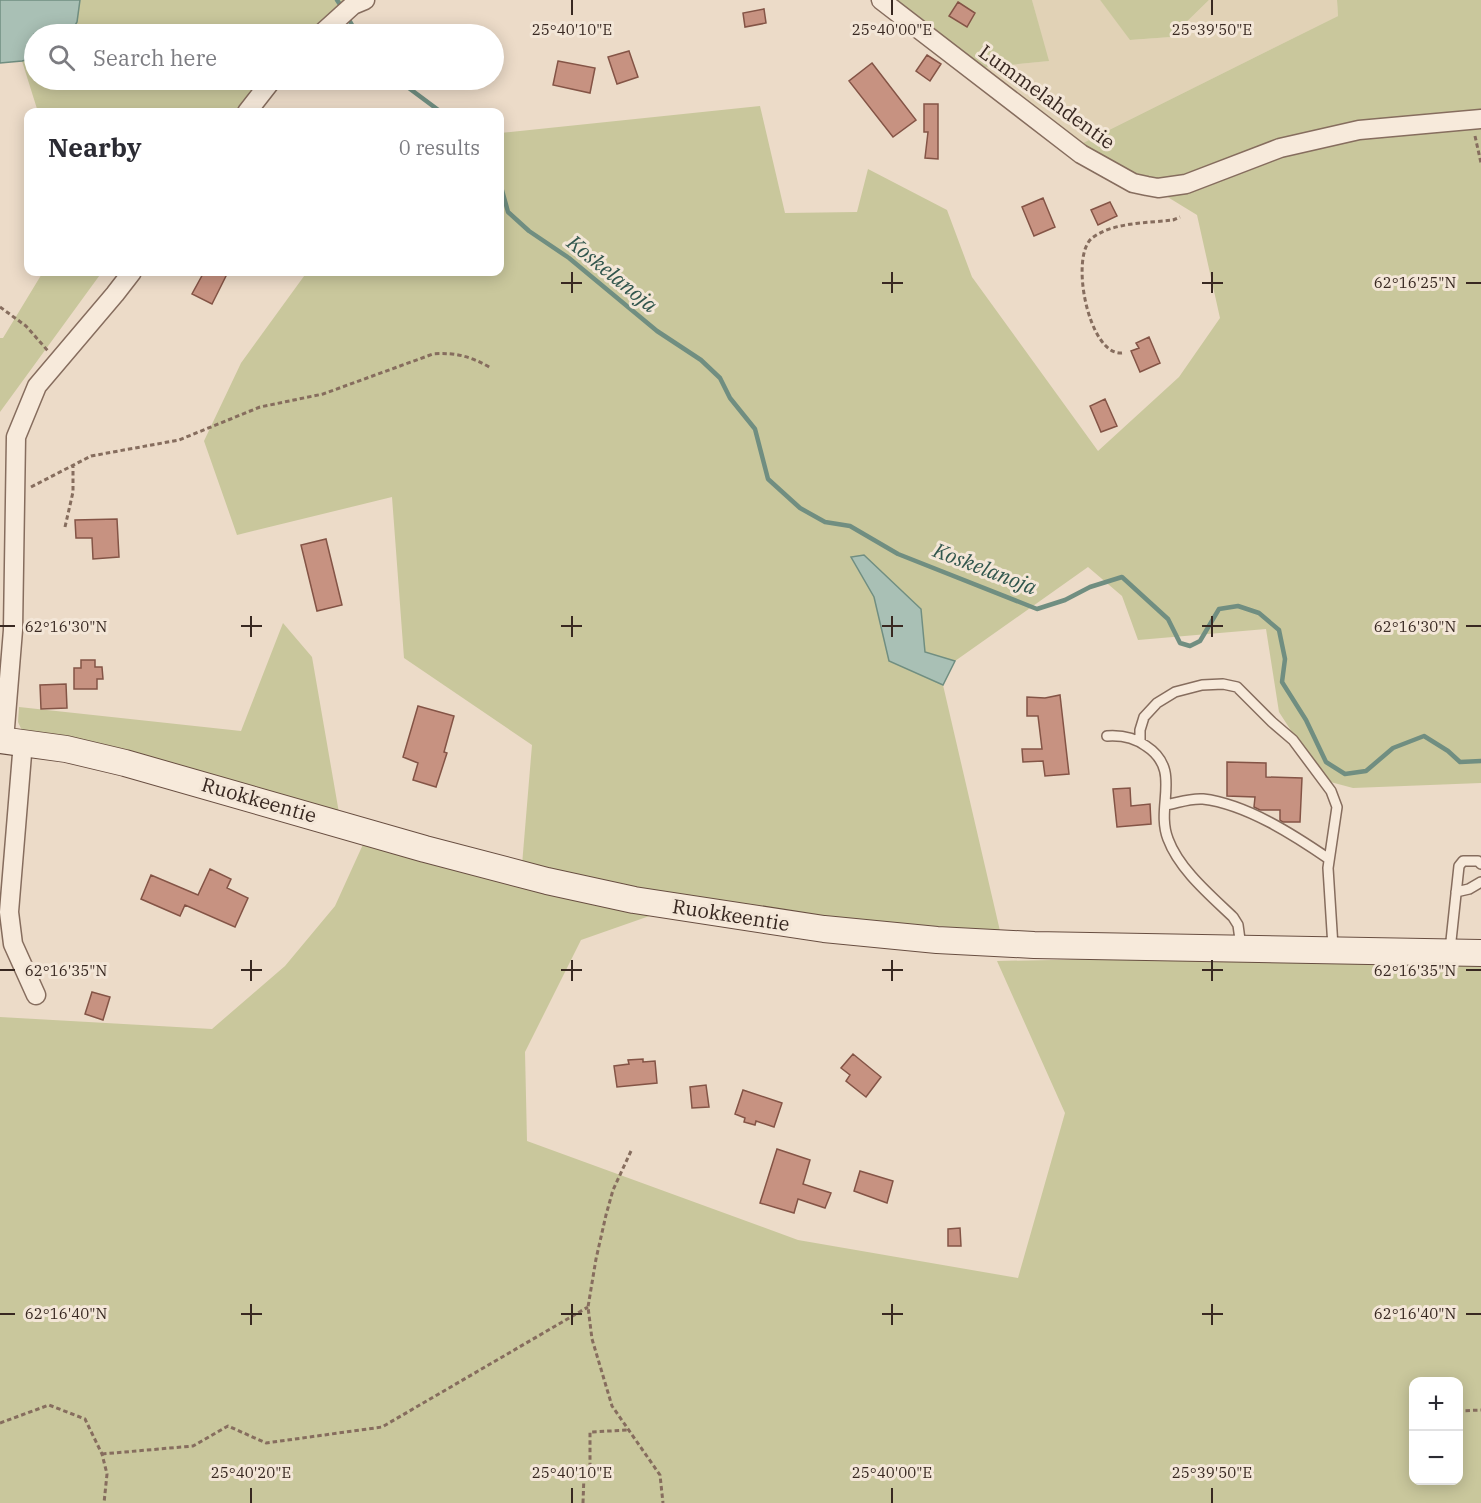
<!DOCTYPE html>
<html lang="en">
<head>
<meta charset="utf-8">
<style>
  body { margin:0; font-family:"IBM Plex Serif",serif; background:#f7f7f7; color:#2b2b33 }
  .controls { position:absolute; right:18px; bottom:18px; display:grid; overflow:hidden; border-radius:12px; box-shadow:0 3px 15px #0003 }
  .controls button { width:54px; height:54px; display:grid; place-items:center; padding:0; border:0; border-bottom:2px solid #e1e1e2; background:#fff; color:#2b2b33; font:30px sans-serif }
  .list { margin:0; padding:0; list-style:none }
  h2 { display:flex; justify-content:space-between; align-items:center; height:78px; margin:0; padding:0 24px; font-size:26px }
  h2 small { font-size:20px; font-weight:400; color:#7c7c81 }
  .icon { flex:none; width:33px; height:33px; fill:none; stroke:currentColor; stroke-width:2; stroke-linecap:round; stroke-linejoin:round }
  .map { position:relative; flex:none; width:1481px; height:1503px; overflow:hidden }
  .search { position:absolute; background:#fff; box-shadow:0 3px 15px #0003; left:24px; top:24px; width:480px; height:66px; display:flex; align-items:center; gap:15px; box-sizing:border-box; padding:0 21px; border-radius:33px; color:#7c7c81; font-size:22px }
  .panel { position:absolute; background:#fff; box-shadow:0 3px 15px #0003; left:24px; top:108px; width:480px; height:168px; border-radius:12px }
  .map>svg:first-child { display:block }
</style>
</head>
<body>
<div class="map">
<svg width="1481" height="1503" viewBox="0 0 1481 1503">
  <rect width="100%" height="100%" fill="#ecdbc8"/>
  <!-- farmland -->
  <path fill="#e1d2b6" d="M 1032,0 L 1100,0 L 1131,40 L 1171,37 L 1209,0 L 1337,0 L 1338,16 L 1081,144 L 980,68 L 1048,61 Z"/>
  <!-- green -->
  <path fill="#c9c79c" fill-rule="evenodd" d="M 80,0 L 351,0 L 326,17 L 308,34 L 70,34 L 77,22 Z
    M 894,0 L 1032,0 L 1049,61 L 980,68 Z
    M 1100,0 L 1209,0 L 1171,37 L 1130,40 Z
    M 1337,0 L 1481,0 L 1481,783 L 1353,788 L 1323,780 L 1279,712 L 1266,629 L 1138,640 L 1122,596 L 1088,567 L 955,661 L 925,652 L 921,609 L 864,555 L 851,558 L 874,597 L 889,661 L 943,685 L 1000,931 L 854,920 L 654,893 L 522,865 L 532,745 L 404,658 L 392,497 L 237,535 L 204,441 L 241,363 L 307,272 L 500,272 L 500,133 L 760,106 L 785,213 L 857,212 L 868,169 L 947,210 L 972,277 L 1098,451 L 1179,377 L 1220,318 L 1197,215 L 1081,144 L 1338,16 Z
    M 34,58 L 34,80 L 266,80 L 240,112 L 38,112 L 22,61 Z
    M 43,272 L 102,272 L 0,412 L 0,338 L 3,338 Z
    M 283,623 L 312,657 L 339,813 L 25,737 L 18,722 L 19,707 L 241,731 Z
    M 365,840 L 658,913 L 581,940 L 525,1052 L 527,1141 L 798,1240 L 1018,1278 L 1065,1113 L 997,961 L 1203,957 L 1481,966 L 1481,1503 L 0,1503 L 0,1017 L 212,1029 L 285,966 L 335,906 ZM 1414,1382 L 1458,1382 L 1458,1480 L 1414,1480 Z"/>
  <!-- water -->
  <path fill="#a9c0b5" stroke="#708e81" stroke-width="1.5" d="M 0,0 L 80,0 L 77,22 L 70,34 L 34,34 L 34,58 L 22,61 L 0,63 Z
    M 864,555 L 921,609 L 925,652 L 955,661 L 943,685 L 889,661 L 874,597 L 851,557 Z"/>
  <g fill="none" stroke-linecap="round" stroke-linejoin="round">
    <!-- stream -->
    <path stroke="#708e81" stroke-width="4.5" d="M 337,0 L 343,9
      M 347,16 L 357,34
      M 398,80 L 441,112
      M 500,183 L 508,212 L 529,231 L 569,258 L 657,331 L 701,360 L 720,378 L 730,398 L 755,429 L 768,479 L 800,508 L 825,522 L 850,526 L 898,554 L 1037,609 L 1065,600 L 1090,587 L 1122,577 L 1168,619 L 1180,643 L 1190,646 L 1200,641 L 1219,609 L 1238,606 L 1259,613 L 1279,630 L 1285,659 L 1282,682 L 1306,720 L 1326,762 L 1345,774 L 1366,771 L 1393,748 L 1424,736 L 1448,751 L 1460,762 L 1481,761"/>
  </g>
  <!-- building -->
  <path fill="#c79281" stroke="#845446" stroke-width="1.5" d="M 958,2 L 975,13 L 967,27 L 949,16 Z
    M 764,9 L 766,23 L 745,27 L 743,13 Z
    M 629,51 L 638,77 L 617,84 L 608,57 Z
    M 927,55 L 941,64 L 930,81 L 916,71 Z
    M 558,61 L 595,68 L 590,93 L 553,85 Z
    M 872,63 L 916,120 L 893,137 L 849,81 Z
    M 924,104 L 938,104 L 938,159 L 925,158 L 928,132 L 924,132 Z
    M 1043,198 L 1055,227 L 1034,236 L 1022,207 Z
    M 1110,202 L 1117,216 L 1098,225 L 1091,210 Z
    M 204,272 L 228,272 L 212,304 L 192,294 Z
    M 1149,337 L 1160,363 L 1140,372 L 1131,351 L 1139,348 L 1136,343 Z
    M 1105,399 L 1117,426 L 1101,432 L 1090,406 Z
    M 117,519 L 119,557 L 93,559 L 92,538 L 76,538 L 75,520 Z
    M 326,539 L 342,605 L 317,611 L 301,545 Z
    M 81,660 L 95,660 L 95,667 L 102,667 L 103,679 L 97,679 L 97,689 L 74,689 L 74,668 L 81,668 Z
    M 66,684 L 67,708 L 41,709 L 40,685 Z
    M 1060,695 L 1069,774 L 1045,776 L 1043,761 L 1023,762 L 1022,749 L 1042,749 L 1038,716 L 1027,716 L 1027,697 L 1045,698 Z
    M 418,706 L 454,716 L 444,752 L 447,753 L 436,787 L 413,780 L 418,763 L 403,757 Z
    M 1227,762 L 1266,763 L 1266,777 L 1302,778 L 1300,822 L 1283,822 L 1280,820 L 1280,810 L 1260,810 L 1254,807 L 1255,797 L 1227,796 Z
    M 1130,788 L 1131,806 L 1150,804 L 1151,824 L 1117,827 L 1113,789 Z
    M 210,869 L 231,879 L 227,888 L 248,898 L 235,927 L 185,905 L 180,916 L 141,899 L 151,875 L 198,895 Z
    M 92,992 L 110,997 L 103,1020 L 85,1014 Z
    M 853,1054 L 881,1077 L 866,1097 L 846,1081 L 850,1075 L 841,1068 Z
    M 643,1059 L 643,1062 L 655,1061 L 657,1083 L 617,1087 L 614,1066 L 629,1064 L 628,1060 Z
    M 706,1085 L 709,1107 L 692,1108 L 690,1087 Z
    M 743,1090 L 782,1103 L 774,1127 L 756,1121 L 755,1125 L 744,1122 L 745,1118 L 735,1114 Z
    M 777,1149 L 810,1160 L 803,1184 L 831,1193 L 825,1208 L 798,1199 L 794,1213 L 760,1203 Z
    M 860,1171 L 893,1181 L 887,1203 L 854,1191 Z
    M 960,1228 L 961,1246 L 948,1246 L 948,1229 Z"/>
  <g fill="none" stroke-linecap="round" stroke-linejoin="round">
    <!-- lane casing -->
    <g stroke="#866d5e" stroke-width="12">
      <path id="lane" d="M 1107,736 C 1121,735 1135,738 1146,746 C 1183,770 1155,806 1168,839 C 1179,869 1210,895 1233,917 L 1238,925 L 1241,947
        M 1140,741 L 1140,730 L 1144,717 L 1157,703 L 1175,692 L 1202,685 L 1223,684 L 1237,687 L 1272,722 L 1293,740 L 1331,791 L 1337,807 L 1328,868 L 1333,947
        M 1166,805 C 1178,803 1189,798 1203,799 C 1246,804 1294,835 1329,859
        M 1456,892 L 1469,889 L 1481,882
        M 1450,950 L 1459,866 L 1463,861 L 1478,861 L 1481,864"/>
    </g>
    <!-- street casing -->
    <g stroke="#866d5e" stroke-width="21">
      <path id="street" d="M 881,0 L 1081,154 L 1133,183 L 1147,186 L 1158,188 L 1186,184 L 1280,148 L 1359,130 L 1481,119
        M 321,34 L 353,5 L 365,0
        M 247,112 L 272,80
        M 4,740 L 13,630 L 16,437 L 37,386 L 115,294 L 132,272
        M 23,742 L 9,912 L 13,944 L 36,995"/>
    </g>
    <!-- secondary casing -->
    <g stroke="#684e41" stroke-width="28">
      <path id="secondary" d="M 0,740 L 66,749 L 125,763 L 425,849 L 547,881 L 634,900 L 824,929 L 937,940 L 1034,945 L 1481,953"/>
    </g>
    <!-- path -->
    <path stroke="#866d5e" stroke-width="3" stroke-dasharray="4.5 3" stroke-linecap="butt" d="M 1475,136 L 1481,163
      M 0,307 L 26,326 L 48,351
      M 1122,353 C 1089,356 1069,257 1092,238 C 1113,222 1148,223 1173,220 L 1180,217
      M 31,487 L 91,456 L 179,440 L 260,407 L 323,394 L 433,354 C 456,352 472,357 491,368
      M 65,527 L 73,492 L 73,465
      M 631,1151 L 613,1190 L 606,1215 L 596,1259 L 588,1307 L 592,1339 L 612,1406 L 660,1475 L 663,1503
      M 1458,1411 L 1481,1410
      M 0,1423 L 49,1405 L 85,1419 L 102,1454 L 107,1474 L 104,1503
      M 102,1454 L 193,1446 L 228,1426 L 266,1443 L 382,1427 L 588,1307
      M 583,1503 L 584,1475 L 590,1466 L 590,1432 L 629,1430"/>
    <!-- lane -->
    <use href="#lane" stroke="#f7eadb" stroke-width="9"/>
    <!-- street -->
    <use href="#street" stroke="#f7eadb" stroke-width="18"/>
    <!-- secondary -->
    <use href="#secondary" stroke="#f7eadb" stroke-width="26"/>
  </g>
  <!-- ticks -->
  <path fill="none" stroke="#382821" stroke-width="2" d="M 572,0 L 572,15M 892,0 L 892,15M 1212,0 L 1212,15M 572,272 L 572,293M 892,272 L 892,293M 1212,272 L 1212,293M 561,283 L 582,283M 882,283 L 903,283M 1202,283 L 1223,283M 1466,283 L 1481,283M 251,616 L 251,637M 572,616 L 572,637M 892,616 L 892,637M 1212,616 L 1212,637M 0,626 L 15,626M 241,626 L 262,626M 561,626 L 582,626M 882,626 L 903,626M 1202,626 L 1223,626M 1466,626 L 1481,626M 251,960 L 251,981M 572,960 L 572,981M 892,960 L 892,981M 1212,960 L 1212,981M 0,970 L 15,970M 241,970 L 262,970M 561,970 L 582,970M 882,970 L 903,970M 1202,970 L 1223,970M 1466,970 L 1481,970M 251,1304 L 251,1325M 572,1304 L 572,1325M 892,1304 L 892,1325M 1212,1304 L 1212,1325M 0,1314 L 15,1314M 241,1314 L 262,1314M 561,1314 L 582,1314M 882,1314 L 903,1314M 1202,1314 L 1223,1314M 1466,1314 L 1481,1314M 251,1488 L 251,1503M 572,1488 L 572,1503M 892,1488 L 892,1503M 1212,1488 L 1212,1503"/>
  <g text-anchor="middle" stroke-width="6" stroke-linejoin="round" paint-order="stroke">
    <!-- street labels -->
    <g font-size="20" fill="#382821" stroke="#f3e6d7">
      <text transform="translate(1047 97) rotate(36)" y="7">Lummelahdentie</text>
      <text transform="translate(259 800) rotate(16)" y="7">Ruokkeentie</text>
      <text transform="translate(731 915) rotate(9)" y="7">Ruokkeentie</text>
    </g>
    <!-- water labels -->
    <g font-size="21" font-style="italic" fill="#31564d" stroke="#f3e6d7">
      <text transform="translate(612 274) rotate(39)" y="7">Koskelanoja</text>
      <text transform="translate(985 569) rotate(21)" y="7">Koskelanoja</text>
    </g>
  </g>
  <g font-size="15" text-anchor="middle" fill="#382821" stroke="#f3e6d7" stroke-width="6" stroke-linejoin="round" paint-order="stroke">
    <text x="572" y="35">25°40'10"E</text>
    <text x="892" y="35">25°40'00"E</text>
    <text x="1212" y="35">25°39'50"E</text>
    <text x="1415" y="288">62°16'25"N</text>
    <text x="1415" y="632">62°16'30"N</text>
    <text x="66" y="632">62°16'30"N</text>
    <text x="1415" y="976">62°16'35"N</text>
    <text x="66" y="976">62°16'35"N</text>
    <text x="1415" y="1319">62°16'40"N</text>
    <text x="66" y="1319">62°16'40"N</text>
    <text x="251" y="1478">25°40'20"E</text>
    <text x="572" y="1478">25°40'10"E</text>
    <text x="892" y="1478">25°40'00"E</text>
    <text x="1212" y="1478">25°39'50"E</text>
  </g>
</svg>
<div class="controls">
<button>+</button>
<button>−</button>
</div>
<div class="search"><svg class="icon" aria-label="search" viewBox="0 0 24 24"><circle cx="10" cy="10" r="6"/><path d="M15 15l6 6"/></svg>Search here</div>
<section class="panel">
<h2>Nearby<small>0 results</small></h2>
<ul class="list">
</ul>
</section>
</div>
</body>
</html>
